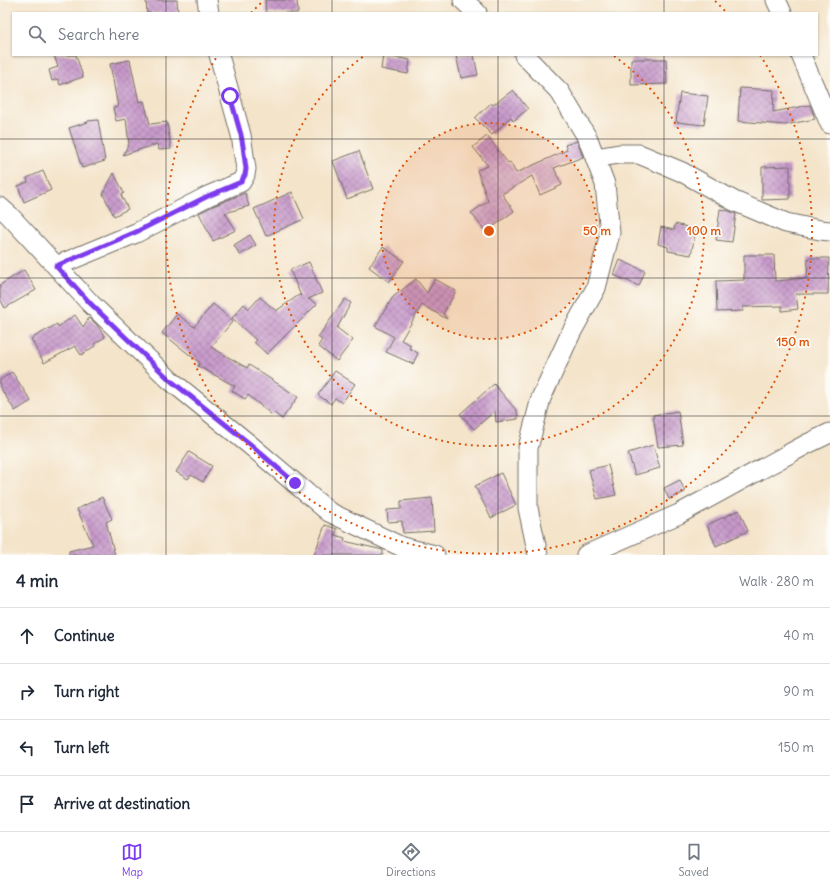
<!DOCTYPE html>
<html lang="en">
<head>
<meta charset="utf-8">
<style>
  body { margin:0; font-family:Delius,sans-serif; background:#f2f2f3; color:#1f2937 }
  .stop { position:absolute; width:12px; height:12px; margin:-9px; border:3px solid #7c3aed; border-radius:50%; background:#fff }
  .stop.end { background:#7c3aed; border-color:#fff; box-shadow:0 1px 4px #0008 }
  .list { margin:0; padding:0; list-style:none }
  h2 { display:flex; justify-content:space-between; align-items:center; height:52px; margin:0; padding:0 16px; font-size:17px }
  h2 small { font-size:13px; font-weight:400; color:#747a83 }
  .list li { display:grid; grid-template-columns:26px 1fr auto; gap:12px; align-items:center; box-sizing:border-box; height:56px; padding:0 16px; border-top:1px solid #e0e1e3 }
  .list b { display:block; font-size:15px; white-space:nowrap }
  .list em { font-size:13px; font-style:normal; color:#747a83 }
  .icon { flex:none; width:22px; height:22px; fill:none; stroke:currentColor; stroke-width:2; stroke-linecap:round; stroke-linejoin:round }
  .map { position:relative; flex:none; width:830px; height:555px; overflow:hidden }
  .search { position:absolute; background:#fff; box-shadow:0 1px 3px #0004; left:12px; right:12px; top:12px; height:44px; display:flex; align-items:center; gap:10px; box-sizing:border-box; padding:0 14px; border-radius:0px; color:#747a83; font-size:15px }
  .sheet { height:276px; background:#fff }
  nav { display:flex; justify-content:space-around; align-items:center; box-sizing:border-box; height:56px; border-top:1px solid #e0e1e3; background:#fff; font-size:11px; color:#747a83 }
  nav a { display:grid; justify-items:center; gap:2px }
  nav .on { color:#7c3aed }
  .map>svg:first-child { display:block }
</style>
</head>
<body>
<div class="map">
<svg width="830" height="555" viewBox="0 0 830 555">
  <defs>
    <pattern id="building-cross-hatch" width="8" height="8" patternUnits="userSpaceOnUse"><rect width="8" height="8" fill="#c799ca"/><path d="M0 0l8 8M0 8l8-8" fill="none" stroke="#a27da4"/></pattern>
  </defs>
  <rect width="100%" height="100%" fill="#fdfcf7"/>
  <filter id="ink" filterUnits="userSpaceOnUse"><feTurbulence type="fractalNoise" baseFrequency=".025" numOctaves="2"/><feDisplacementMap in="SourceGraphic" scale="8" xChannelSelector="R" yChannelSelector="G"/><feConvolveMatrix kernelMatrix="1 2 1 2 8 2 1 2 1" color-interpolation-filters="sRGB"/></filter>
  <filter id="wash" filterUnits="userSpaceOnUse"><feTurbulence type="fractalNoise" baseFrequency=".012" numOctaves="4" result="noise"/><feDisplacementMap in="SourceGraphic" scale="16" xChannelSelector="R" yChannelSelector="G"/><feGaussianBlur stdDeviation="0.9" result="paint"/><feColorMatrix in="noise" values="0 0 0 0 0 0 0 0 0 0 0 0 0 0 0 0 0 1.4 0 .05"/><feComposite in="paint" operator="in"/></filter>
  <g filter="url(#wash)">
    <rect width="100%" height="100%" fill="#f4e4ca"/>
    <g id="blocks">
      <!-- building -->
      <path fill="url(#building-cross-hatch)" d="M 146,0 L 177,0 L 178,13 L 147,13 Z
        M 265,0 L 297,0 L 298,13 L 266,13 Z
        M 54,55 L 76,55 L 83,77 L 60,85 L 58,79 L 52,81 L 49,70 L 58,67 Z
        M 383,55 L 410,60 L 408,74 L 381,69 Z
        M 456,55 L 474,55 L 478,75 L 461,78 Z
        M 631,59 L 666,59 L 667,84 L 631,85 Z
        M 130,60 L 139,102 L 144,101 L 150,124 L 167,122 L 171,149 L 159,150 L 157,144 L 123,155 L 129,144 L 126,119 L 116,121 L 113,108 L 118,107 L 110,64 Z
        M 740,88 L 774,90 L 773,112 L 810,105 L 813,113 L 815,119 L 785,125 L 738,121 Z
        M 513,90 L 528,109 L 513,121 L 511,117 L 492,135 L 475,118 L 491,103 L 493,105 Z
        M 680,93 L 708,96 L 704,125 L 676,122 Z
        M 98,120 L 105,161 L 82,168 L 69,128 L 88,122 L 88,121 Z
        M 487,136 L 508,163 L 510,162 L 516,173 L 567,150 L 565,145 L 577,141 L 583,157 L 554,168 L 562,185 L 540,195 L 532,176 L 502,194 L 514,211 L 486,232 L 471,213 L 488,201 L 477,170 L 488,166 L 473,147 Z
        M 359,151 L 373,189 L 347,199 L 333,161 Z
        M 790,166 L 790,199 L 762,200 L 762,167 Z
        M 43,171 L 51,190 L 24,202 L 18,186 L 28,182 L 27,178 Z
        M 114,173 L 124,193 L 121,195 L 128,209 L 114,216 L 103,194 Z
        M 292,192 L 304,219 L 266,236 L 254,209 Z
        M 245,193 L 249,206 L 225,213 L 236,230 L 213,241 L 199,213 L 213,206 Z
        M 720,209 L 729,211 L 736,214 L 732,242 L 716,240 Z
        M 675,224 L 696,229 L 691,255 L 668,251 L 668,247 L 658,244 L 661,227 L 674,230 Z
        M 250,235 L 256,245 L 240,255 L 234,245 Z
        M 383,247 L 404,261 L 389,282 L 369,267 Z
        M 744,255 L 774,255 L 775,281 L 807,278 L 808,258 L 829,258 L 828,294 L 796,294 L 798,309 L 782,311 L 782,306 L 743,307 L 743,311 L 717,312 L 716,281 L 744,280 Z
        M 620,260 L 645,271 L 639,286 L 614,275 Z
        M 309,262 L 322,293 L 308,299 L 317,304 L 267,354 L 254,342 L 256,340 L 232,318 L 244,304 L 249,309 L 260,297 L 276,311 L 299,295 L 301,296 L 290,270 Z
        M 24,270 L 36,290 L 5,308 L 0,299 L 0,285 Z
        M 416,279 L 427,293 L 435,279 L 456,291 L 443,314 L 447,319 L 422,305 L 401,340 L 411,345 L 409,348 L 418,353 L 413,364 L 386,352 L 394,337 L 375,326 L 393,297 Z
        M 345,299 L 351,303 L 337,328 L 353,340 L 337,361 L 318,346 L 322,340 L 318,337 Z
        M 213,304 L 233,321 L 211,347 L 247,368 L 249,365 L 298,397 L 282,419 L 274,413 L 272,415 L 248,395 L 245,399 L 232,391 L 235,386 L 198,366 L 200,363 L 162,333 L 177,314 L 194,327 Z
        M 75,315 L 83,327 L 89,318 L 91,319 L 97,325 L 105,337 L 94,344 L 95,346 L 81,355 L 75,346 L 44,363 L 31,339 L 57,324 L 58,327 Z
        M 335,371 L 355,384 L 342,403 L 335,398 L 331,404 L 318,395 Z
        M 12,372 L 31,401 L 15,411 L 0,387 L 0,380 Z
        M 494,384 L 517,411 L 518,419 L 496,422 L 495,411 L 474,429 L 460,414 Z
        M 678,411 L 683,445 L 658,447 L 653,415 Z
        M 653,445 L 660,468 L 635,475 L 628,453 Z
        M 189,452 L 212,466 L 203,482 L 191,475 L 188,479 L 176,472 Z
        M 608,465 L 616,495 L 597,499 L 589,470 Z
        M 501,473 L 516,505 L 491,518 L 475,486 Z
        M 680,480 L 685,492 L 669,499 L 664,488 Z
        M 102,497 L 112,519 L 106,522 L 115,555 L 69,555 L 69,551 L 93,545 L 77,509 Z
        M 432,498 L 434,531 L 403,533 L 402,521 L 388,522 L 387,510 L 401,509 L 401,501 Z
        M 739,510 L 748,531 L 716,546 L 707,525 Z
        M 325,525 L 337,529 L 335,535 L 345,538 L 344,541 L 383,550 L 383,555 L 314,555 Z"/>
    </g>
  </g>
  <g filter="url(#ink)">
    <use href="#blocks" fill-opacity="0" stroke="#716c63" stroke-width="1"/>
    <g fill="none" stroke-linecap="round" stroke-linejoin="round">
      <!-- minor casing -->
      <g stroke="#716c63" stroke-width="21">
        <path id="minor" d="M 207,0 L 209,13
          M 463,0 L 477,13
          M 776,0 L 782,13
          M 524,55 L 560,92 L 588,139 L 605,184 L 610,233 L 596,288 L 571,333 L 541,398 L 528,448 L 528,508 L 538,555
          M 801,55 L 830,124
          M 595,158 L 619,154 L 639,154 L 682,172 L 734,201 L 786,223 L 820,230 L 830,231
          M 0,207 L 9,215 L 91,304 L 170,380 L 250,445 L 329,512 L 402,547 L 435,555
          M 56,266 L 136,233 L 208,196 L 241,182 L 245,175 L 246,169 L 241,135 L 219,55
          M 586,555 L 679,514 L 807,444 L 830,433"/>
      </g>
      <!-- minor -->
      <use href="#minor" stroke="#fff" stroke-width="19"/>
    </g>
  </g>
  <g fill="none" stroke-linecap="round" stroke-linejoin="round" filter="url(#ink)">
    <!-- route -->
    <path stroke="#7c3aed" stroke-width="5" d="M 230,96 L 241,135 L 243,146 L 246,169 L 245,175 L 241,182 L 208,196 L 136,232 L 56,266 L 91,304 L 170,380 L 250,444 L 295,483"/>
  </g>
  <!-- grid -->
  <path fill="none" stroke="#2b2b2b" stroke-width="1" stroke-opacity="0.55" d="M 166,0 L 166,13M 332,0 L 332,13M 498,0 L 498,13M 664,0 L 664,13M 166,55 L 166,555M 332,55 L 332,555M 498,55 L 498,555M 664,55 L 664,555M 0,139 L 830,139M 0,278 L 830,278M 0,416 L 830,416"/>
  <!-- distance rings -->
  <circle cx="489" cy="231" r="108" fill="#df570e" fill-opacity=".12"/>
  <g fill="none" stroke="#df570e" stroke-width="2" stroke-dasharray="2 4">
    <circle cx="489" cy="231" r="108"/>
    <path d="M614 56A215 215 0 1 1 364 56"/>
    <path d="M251 13A323 323 0 0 1 263 1M715 1A323 323 0 0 1 727 13M760 55A323 323 0 1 1 218 55"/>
  </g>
  <circle cx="489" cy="231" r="6" fill="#df570e" stroke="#fdfcf7" stroke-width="2"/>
  <g font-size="12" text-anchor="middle" font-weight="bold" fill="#df570e" stroke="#fdfcf7" stroke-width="3.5" stroke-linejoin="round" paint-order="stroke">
    <text x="597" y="235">50 m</text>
    <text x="704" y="235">100 m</text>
    <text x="793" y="346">150 m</text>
  </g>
</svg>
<div class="stop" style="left:230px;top:96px"></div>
<div class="stop end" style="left:295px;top:483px"></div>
<div class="search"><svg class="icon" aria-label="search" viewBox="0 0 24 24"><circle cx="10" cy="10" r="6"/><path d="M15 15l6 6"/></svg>Search here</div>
</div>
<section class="sheet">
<h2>4 min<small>Walk · 280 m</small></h2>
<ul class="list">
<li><svg class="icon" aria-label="ahead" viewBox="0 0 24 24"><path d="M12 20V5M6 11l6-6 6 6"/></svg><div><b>Continue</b></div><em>40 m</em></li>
<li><svg class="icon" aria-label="right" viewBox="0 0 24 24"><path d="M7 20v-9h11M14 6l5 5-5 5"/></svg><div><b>Turn right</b></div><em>90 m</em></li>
<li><svg class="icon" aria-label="left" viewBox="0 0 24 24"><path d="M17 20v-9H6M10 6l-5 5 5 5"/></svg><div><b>Turn left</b></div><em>150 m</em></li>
<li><svg class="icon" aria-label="arrive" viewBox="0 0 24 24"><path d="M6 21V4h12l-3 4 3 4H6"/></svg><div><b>Arrive at destination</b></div></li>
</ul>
</section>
<nav>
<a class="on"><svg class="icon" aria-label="map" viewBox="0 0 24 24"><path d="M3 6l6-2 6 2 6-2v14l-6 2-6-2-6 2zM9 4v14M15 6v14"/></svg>Map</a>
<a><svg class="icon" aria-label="directions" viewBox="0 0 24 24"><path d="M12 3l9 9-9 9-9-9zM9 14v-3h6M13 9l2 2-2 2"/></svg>Directions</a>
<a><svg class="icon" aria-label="saved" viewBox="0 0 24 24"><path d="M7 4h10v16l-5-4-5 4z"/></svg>Saved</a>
</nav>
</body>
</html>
